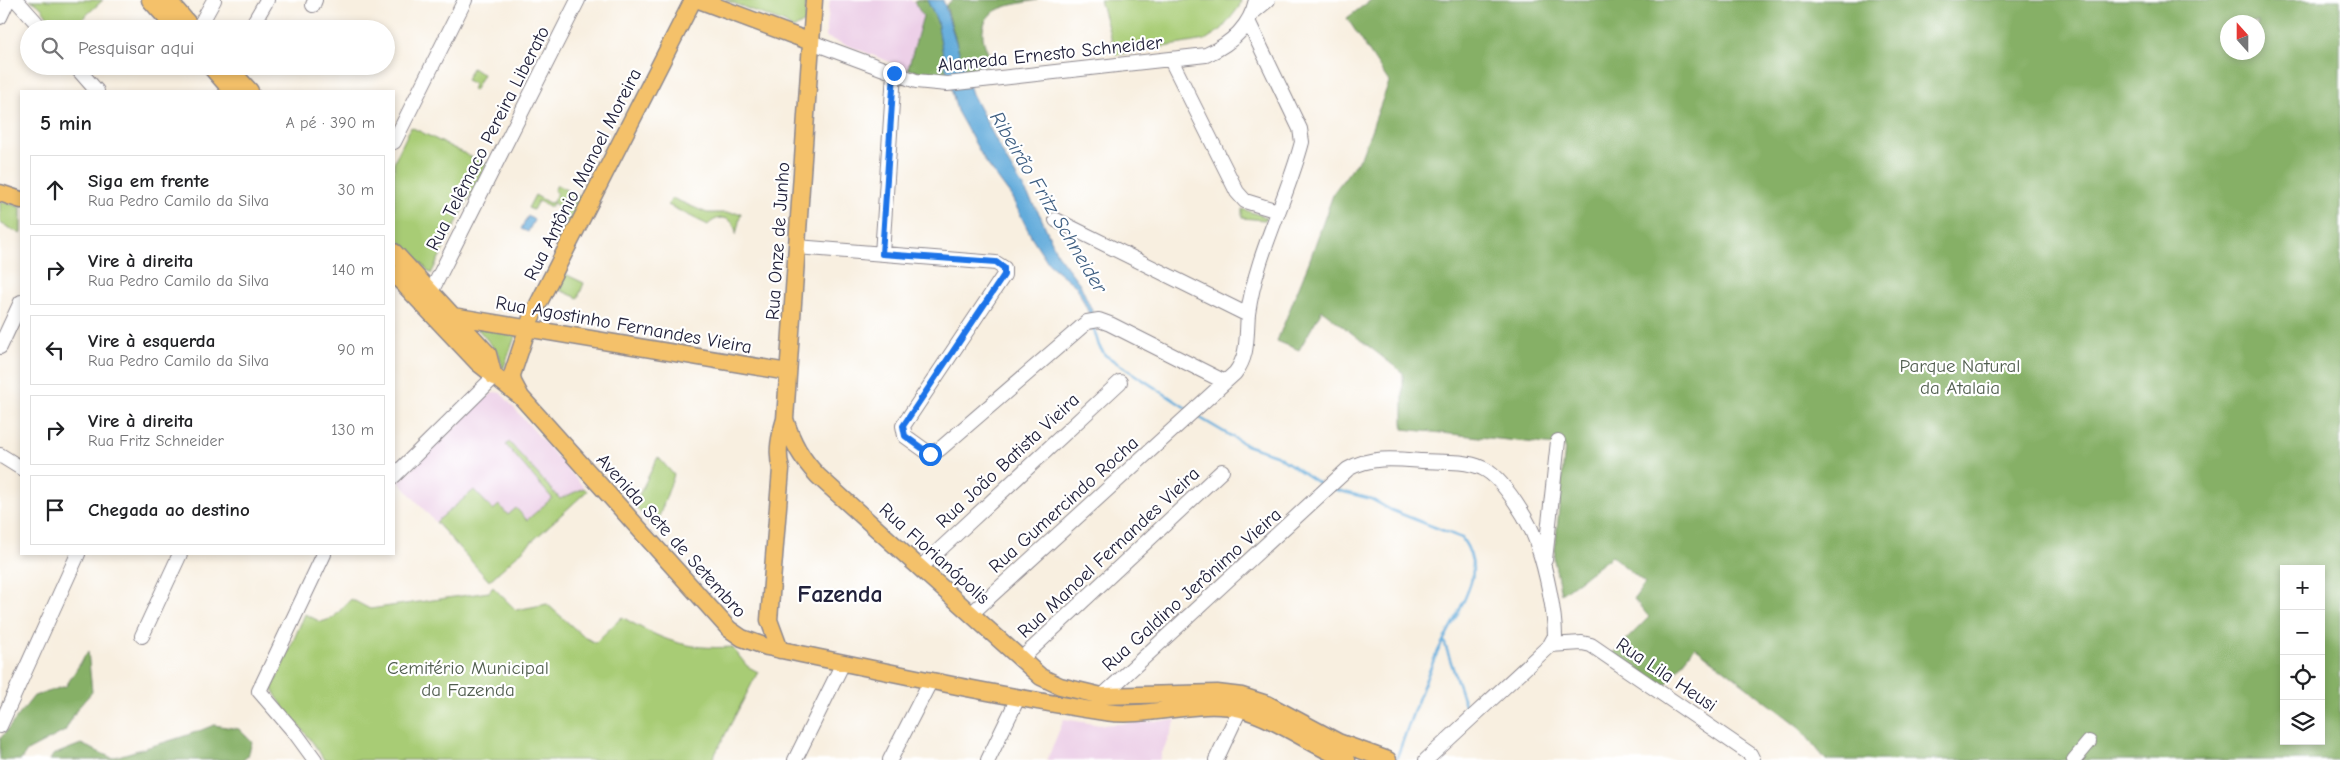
<!DOCTYPE html>
<html lang="pt">
<head>
<meta charset="utf-8">
<style>
  body { margin:0; font-family:"Comic Neue",sans-serif; background:#f2f2f2; color:#202124 }
  .controls { position:absolute; right:15px; bottom:15px; display:grid; overflow:hidden; border-radius:0px; box-shadow:0 2px 8px #0003 }
  .controls button { width:45px; height:45px; display:grid; place-items:center; padding:0; border:0; border-bottom:1px solid #e0e0e0; background:#fff; color:#202124; font:25px sans-serif }
  .compass { position:absolute; left:2220px; top:15px; width:45px; height:45px; border-radius:50%; background:#fff; box-shadow:0 2px 8px #0003; rotate:339deg }
  .stop { position:absolute; width:15px; height:15px; margin:-11px; border:4px solid #1a73e8; border-radius:50%; background:#fff }
  .stop.end { background:#1a73e8; border-color:#fff; box-shadow:0 1px 5px #0008 }
  .list { margin:0; padding:0; list-style:none }
  h2 { display:flex; justify-content:space-between; align-items:center; height:65px; margin:0; padding:0 20px; font-size:21px }
  h2 small { font-size:16px; font-weight:400; color:#757577 }
  .list li { display:grid; grid-template-columns:32px 1fr auto; gap:15px; align-items:center; box-sizing:border-box; height:70px; margin:0 10px 10px; padding:0 10px; border:1px solid #e0e0e0; border-radius:0px }
  .list b { display:block; font-size:19px; white-space:nowrap }
  .list p { margin:0; font-size:16px; white-space:nowrap; color:#757577 }
  .list em { font-size:16px; font-style:normal; color:#757577 }
  .icon { flex:none; width:28px; height:28px; fill:none; stroke:currentColor; stroke-width:2; stroke-linecap:round; stroke-linejoin:round }
  .map { position:relative; flex:none; width:2340px; height:760px; overflow:hidden }
  .search { position:absolute; background:#fff; box-shadow:0 2px 8px #0003; left:20px; top:20px; width:375px; height:55px; display:flex; align-items:center; gap:12px; box-sizing:border-box; padding:0 18px; border-radius:28px; color:#757577; font-size:19px }
  .panel { position:absolute; background:#fff; box-shadow:0 2px 8px #0003; left:20px; top:90px; width:375px; height:465px; border-radius:0px }
  .map>svg:first-child { display:block }
</style>
</head>
<body>
<div class="map">
<svg width="2340" height="760" viewBox="0 0 2340 760">
  <rect width="100%" height="100%" fill="#fff"/>
  <filter id="ink" filterUnits="userSpaceOnUse"><feTurbulence type="fractalNoise" baseFrequency=".02" numOctaves="2"/><feDisplacementMap in="SourceGraphic" scale="10" xChannelSelector="R" yChannelSelector="G"/><feConvolveMatrix kernelMatrix="1 2 1 2 8 2 1 2 1" color-interpolation-filters="sRGB"/></filter>
  <filter id="wash" filterUnits="userSpaceOnUse"><feTurbulence type="fractalNoise" baseFrequency=".0096" numOctaves="4" result="noise"/><feDisplacementMap in="SourceGraphic" scale="20" xChannelSelector="R" yChannelSelector="G"/><feGaussianBlur stdDeviation="1.12" result="paint"/><feColorMatrix in="noise" values="0 0 0 0 0 0 0 0 0 0 0 0 0 0 0 0 0 1.4 0 .05"/><feComposite in="paint" operator="in"/></filter>
  <g filter="url(#wash)">
    <rect width="100%" height="100%" fill="#f8efe0"/>
    <!-- built -->
    <path fill="#edd0e8" d="M 830,0 L 910,0 L 914,2 L 923,16 L 908,69 L 826,37 Z
      M 495,392 L 501,393 L 587,491 L 489,581 L 399,482 L 485,398 Z
      M 1064,719 L 1100,725 L 1176,720 L 1159,760 L 1047,760 Z"/>
    <!-- green -->
    <path fill="#a8cc75" stroke="#657758" d="M 30,0 L 103,0 L 71,29 L 54,29 C 48,18 43,5 30,0 Z
      M 725,0 L 806,0 L 805,22 L 793,29 L 785,23 Z
      M 1100,0 L 1241,0 L 1239,7 L 1222,29 L 1205,40 L 1116,55 Z
      M 472,68 L 483,74 L 474,91 L 472,90 L 474,84 L 466,80 Z
      M 411,127 L 486,164 L 431,274 L 394,235 L 394,162 Z
      M 557,185 L 582,198 L 560,241 L 552,235 L 567,211 L 553,203 L 551,207 L 538,201 L 533,210 L 528,208 L 535,195 L 549,203 L 553,202 L 557,193 L 554,191 Z
      M 672,198 L 707,213 L 741,213 L 736,235 C 736,217 719,213 708,225 L 668,205 Z
      M 0,201 L 21,207 L 21,234 L 0,223 Z
      M 1242,209 L 1266,217 L 1265,220 L 1242,218 Z
      M 563,273 L 584,283 L 578,298 L 555,288 Z
      M 477,328 L 516,334 L 503,370 L 499,354 Z
      M 509,442 L 560,499 L 584,488 L 587,491 L 489,581 L 436,522 L 474,490 L 493,510 L 499,505 L 508,515 L 516,508 L 527,520 L 552,498 L 506,445 Z
      M 658,457 L 674,475 L 655,528 L 634,505 Z
      M 493,587 L 516,610 L 547,604 L 583,636 L 595,643 L 622,617 C 662,640 685,650 732,647 L 747,666 L 758,672 L 712,760 L 324,760 C 310,734 286,715 272,689 L 305,614 L 321,622 L 333,618 L 351,599 L 370,609 L 489,592 Z"/>
    <!-- forest -->
    <path fill="#86b066" stroke="#546950" fill-rule="evenodd" d="M 919,0 L 927,0 L 937,21 L 947,74 L 928,74 L 908,69 L 923,16 L 914,2 Z
      M 953,0 L 1037,0 C 1015,5 980,5 983,37 C 984,45 989,55 992,63 L 964,70 L 946,5 Z
      M 1371,0 L 2340,0 L 2340,760 L 1826,760 L 1798,726 L 1695,647 L 1665,686 L 1613,653 L 1649,617 L 1634,599 L 1645,583 L 1612,556 L 1561,594 L 1554,560 L 1565,446 L 1403,429 L 1403,373 L 1322,310 L 1299,350 L 1277,341 L 1309,262 L 1334,192 L 1362,155 L 1389,82 L 1347,18 ZM 2228,22 L 2258,22 L 2258,52 L 2228,52 ZM 2284,569 L 2321,569 L 2321,741 L 2284,741 Z
      M 88,651 L 92,692 L 77,709 L 65,731 L 27,751 L 21,760 L 0,760 L 0,739 L 34,696 L 66,686 Z
      M 214,725 L 239,729 L 252,742 L 248,756 L 243,760 L 50,760 L 53,755 L 81,744 L 112,758 C 146,747 181,739 214,725 Z"/>
    <!-- water -->
    <path fill="#64acdb" stroke="#43678b" d="M 927,0 L 943,0 L 972,94 L 1007,161 L 1040,215 L 1057,254 L 1080,284 L 1094,315 L 1095,328 L 1090,330 L 1090,316 L 1077,287 L 1049,264 L 1031,236 L 1011,196 L 985,161 L 957,111 L 944,60 L 937,21 Z
      M 528,216 L 534,220 L 528,232 L 521,229 Z"/>
    <g fill="none" stroke-linecap="round" stroke-linejoin="round">
      <!-- stream -->
      <path stroke="#64acdb" stroke-width="2.5" d="M 1093,326 L 1099,346 L 1105,355 L 1189,410
        M 1195,415 L 1246,445 L 1276,455 L 1323,486
        M 1333,489 L 1371,499 L 1391,510 L 1462,538 C 1470,550 1475,564 1472,578 C 1465,606 1444,636 1433,662 C 1419,695 1408,727 1396,760
        M 1444,641 L 1466,708"/>
    </g>
  </g>
  <g filter="url(#ink)">
    <g fill="none" stroke-linecap="round" stroke-linejoin="round">
      <!-- minor casing -->
      <g stroke="#8d888e" stroke-width="16">
        <path id="minor" d="M 16,0 L 42,29
          M 313,5 L 315,0
          M 1252,13 L 1268,0
          M 0,17 L 8,0
          M 198,29 L 214,0
          M 250,29 L 267,0
          M 811,42 L 916,81 L 947,84 L 1206,55 C 1231,44 1250,27 1256,0
          M 1171,60 L 1237,192 L 1245,201 L 1278,211
          M 75,66 L 97,91
          M 394,142 L 465,0
          M 1056,220 L 1248,315
          M 797,247 L 996,263 L 1004,268 L 1004,275 L 1000,281 L 903,426 L 905,436 L 930,454 L 940,449 L 1087,322 L 1099,320 L 1110,324 L 1225,382
          M 882,254 L 894,73
          M 430,294 L 578,0
          M 0,347 L 21,302
          M 0,455 L 21,468
          M 394,476 L 494,377
          M 1545,560 L 1558,441
          M 921,567 L 1120,382
          M 972,613 L 1235,373 C 1249,355 1246,336 1248,314 C 1256,254 1287,200 1302,142 L 1300,129 L 1248,21
          M 142,636 L 180,554
          M 1550,645 L 1582,643 L 1591,645 L 1750,754 L 1753,760
          M 1020,660 L 1222,471
          M 1099,699 L 1348,469 C 1371,456 1396,459 1422,461 C 1440,462 1465,460 1482,468 C 1503,477 1532,525 1538,547 C 1546,570 1555,612 1555,636 L 1550,645 L 1426,760
          M 0,726 L 78,554
          M 315,760 L 296,734 L 259,691 L 324,554
          M 795,760 L 843,663
          M 890,760 L 931,680
          M 988,760 L 1018,698
          M 1216,760 L 1240,709
          M 2074,760 L 2089,742"/>
      </g>
      <!-- major casing -->
      <g stroke="#8d888e" stroke-width="19">
        <path id="major" d="M 150,0 L 176,29
          M 168,0 L 193,29
          M 699,0 L 811,42
          M 210,66 L 232,91
          M 227,66 L 250,91
          M 0,193 L 21,200
          M 394,252 L 488,354 L 494,377
          M 394,274 L 478,363 L 521,397 L 729,629 L 742,638 L 767,647 C 879,670 992,695 1105,712 C 1150,719 1197,698 1241,709 C 1278,719 1311,745 1347,760
          M 453,316 L 788,372
          M 521,397 L 513,382 L 512,375 L 531,318 L 693,0
          M 785,419 C 792,442 801,458 818,476 L 1041,677 L 1060,686 L 1102,696 L 1217,693 L 1242,696 L 1267,704 L 1338,742 L 1388,760
          M 780,650 L 769,620 L 781,469 C 776,451 780,436 785,419 L 814,0"/>
      </g>
      <!-- minor -->
      <use href="#minor" stroke="#fff" stroke-width="14"/>
      <!-- major -->
      <use href="#major" stroke="#f4c16a" stroke-width="16"/>
    </g>
  </g>
  <g fill="none" stroke-linecap="round" stroke-linejoin="round" filter="url(#ink)">
    <!-- route -->
    <path stroke="#1a73e8" stroke-width="6" d="M 894,73 L 882,254 L 996,262 L 1004,268 L 1004,275 L 1000,281 L 903,426 L 905,436 L 930,454"/>
  </g>
  <g text-anchor="middle" stroke-width="4.5" stroke-linejoin="round" paint-order="stroke">
    <!-- street labels -->
    <g font-size="19" fill="#22223b" stroke="#fff">
      <text transform="translate(1050 53) rotate(-6)" y="7">Alameda Ernesto Schneider</text>
      <text transform="translate(487 138) rotate(-63)" y="7">Rua Telêmaco Pereira Liberato</text>
      <text transform="translate(582 174) rotate(-63)" y="7">Rua Antônio Manoel Moreira</text>
      <text transform="translate(777 241) rotate(-86)" y="7">Rua Onze de Junho</text>
      <text transform="translate(624 324) rotate(10)" y="7">Rua Agostinho Fernandes Vieira</text>
      <text transform="translate(1007 460) rotate(-43)" y="7">Rua João Batista Vieira</text>
      <text transform="translate(1063 504) rotate(-42)" y="7">Rua Gumercindo Rocha</text>
      <text transform="translate(672 535) rotate(48)" y="7">Avenida Sete de Setembro</text>
      <text transform="translate(1108 552) rotate(-43)" y="7">Rua Manoel Fernandes Vieira</text>
      <text transform="translate(935 553) rotate(42)" y="7">Rua Florianópolis</text>
      <text transform="translate(1191 589) rotate(-42)" y="7">Rua Galdino Jerônimo Vieira</text>
      <text transform="translate(1667 674) rotate(34)" y="7">Rua Lila Heusi</text>
    </g>
    <!-- park labels -->
    <g font-size="19" fill="#515e4f" stroke="#fff">
      <text x="1960" y="372">Parque Natural<tspan x="1960" dy="22">da Atalaia</tspan></text>
      <text x="468" y="674">Cemitério Municipal<tspan x="468" dy="22">da Fazenda</tspan></text>
    </g>
    <!-- water labels -->
    <g font-size="20" font-style="italic" fill="#406083" stroke="#fff">
      <text transform="translate(1049 202) rotate(59)" y="7">Ribeirão Fritz Schneider</text>
    </g>
    <!-- district labels -->
    <g font-size="24" font-weight="bold" fill="#22223b" stroke="#fff">
      <text x="840" y="602">Fazenda</text>
    </g>
  </g>
</svg>
<div class="controls">
<button>+</button>
<button>−</button>
<button><svg class="icon" aria-label="locate" viewBox="0 0 24 24"><circle cx="12" cy="12" r="6"/><path d="M12 2v4M12 18v4M2 12h4M18 12h4"/></svg></button>
<button><svg class="icon" aria-label="layers" viewBox="0 0 24 24"><path d="M12 4l9 5-9 5-9-5zM3 14l9 5 9-5"/></svg></button>
</div>
<svg class="compass" viewBox="-18 -18 36 36"><path d="M0-13l5 13h-10z" fill="#e53935"/><path d="M0 13l5-13h-10z" fill="#757577"/></svg>
<div class="stop" style="left:930px;top:454px"></div>
<div class="stop end" style="left:894px;top:73px"></div>
<div class="search"><svg class="icon" aria-label="search" viewBox="0 0 24 24"><circle cx="10" cy="10" r="6"/><path d="M15 15l6 6"/></svg>Pesquisar aqui</div>
<section class="panel">
<h2>5 min<small>A pé · 390 m</small></h2>
<ul class="list">
<li><svg class="icon" aria-label="ahead" viewBox="0 0 24 24"><path d="M12 20V5M6 11l6-6 6 6"/></svg><div><b>Siga em frente</b><p>Rua Pedro Camilo da Silva</p></div><em>30 m</em></li>
<li><svg class="icon" aria-label="right" viewBox="0 0 24 24"><path d="M7 20v-9h11M14 6l5 5-5 5"/></svg><div><b>Vire à direita</b><p>Rua Pedro Camilo da Silva</p></div><em>140 m</em></li>
<li><svg class="icon" aria-label="left" viewBox="0 0 24 24"><path d="M17 20v-9H6M10 6l-5 5 5 5"/></svg><div><b>Vire à esquerda</b><p>Rua Pedro Camilo da Silva</p></div><em>90 m</em></li>
<li><svg class="icon" aria-label="right" viewBox="0 0 24 24"><path d="M7 20v-9h11M14 6l5 5-5 5"/></svg><div><b>Vire à direita</b><p>Rua Fritz Schneider</p></div><em>130 m</em></li>
<li><svg class="icon" aria-label="arrive" viewBox="0 0 24 24"><path d="M6 21V4h12l-3 4 3 4H6"/></svg><div><b>Chegada ao destino</b></div></li>
</ul>
</section>
</div>
</body>
</html>
